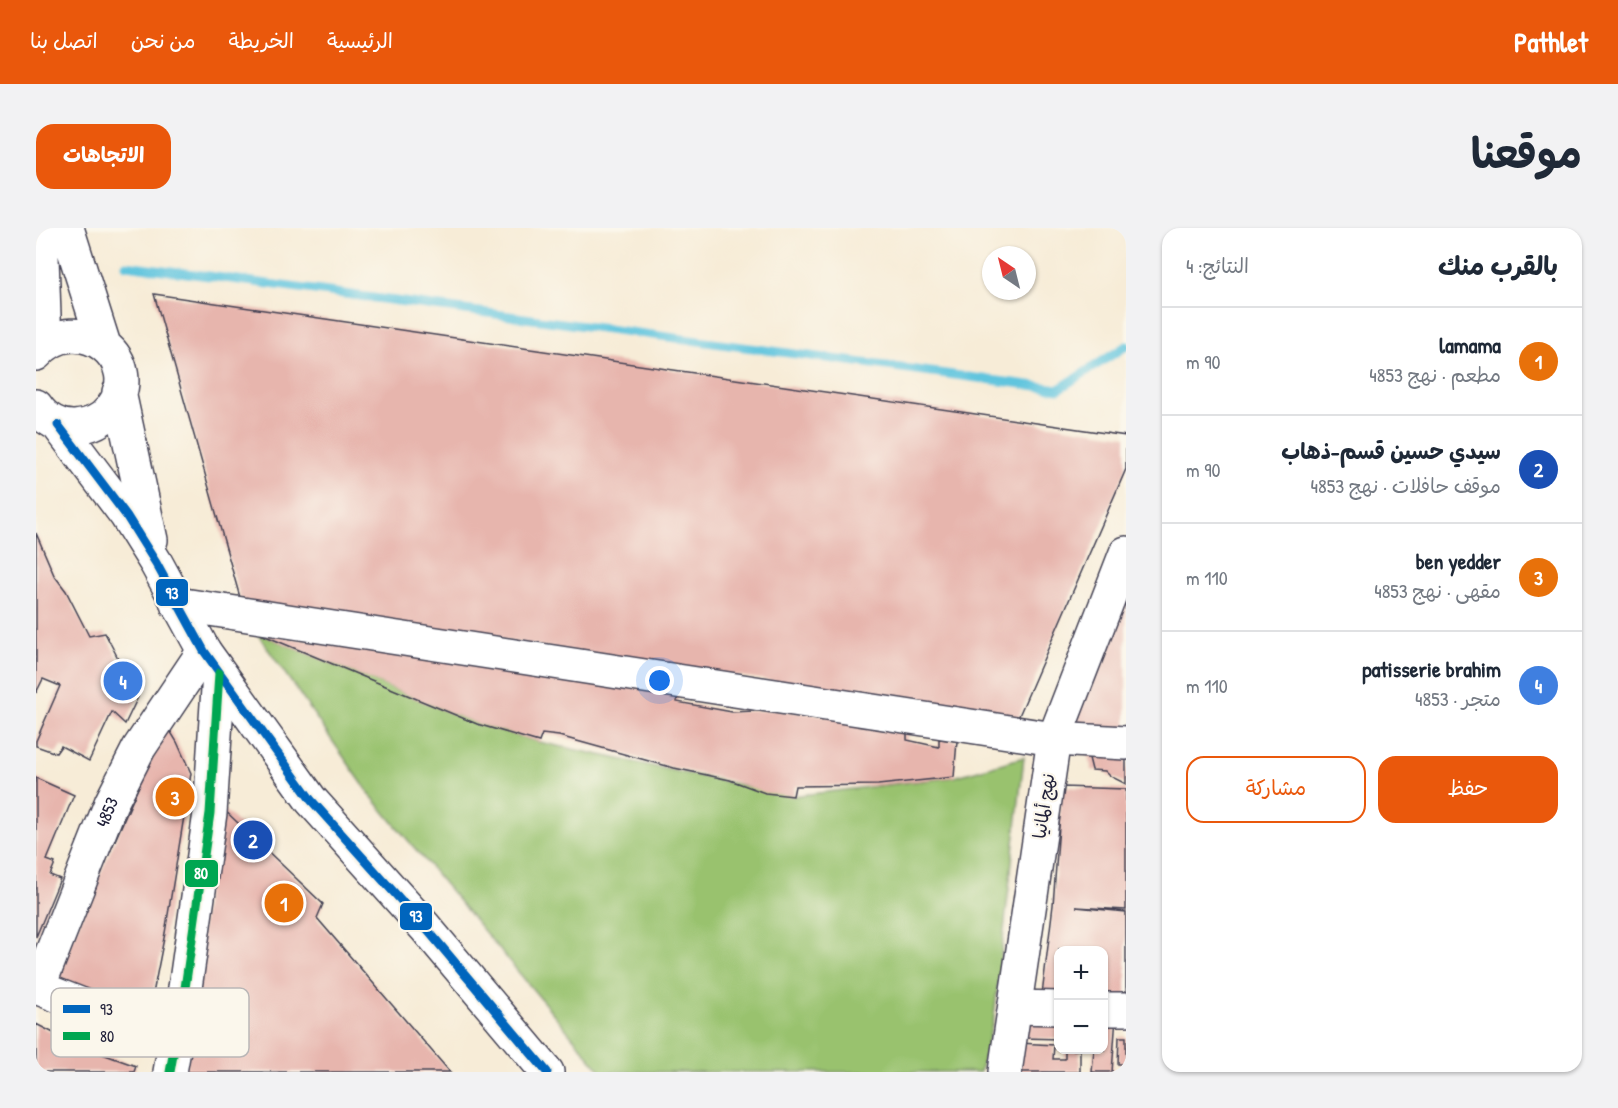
<!DOCTYPE html>
<html lang="ar">
<head>
<meta charset="utf-8">
<style>
  body { margin:0; font-family:"Patrick Hand","Playpen Sans Arabic",sans-serif; background:#f2f2f3; color:#1f2937; direction:rtl }
  .controls { position:absolute; right:18px; bottom:18px; display:grid; overflow:hidden; border-radius:12px; box-shadow:0 2px 4px #0004 }
  .controls button { width:54px; height:54px; display:grid; place-items:center; padding:0; border:0; border-bottom:2px solid #e0e1e3; background:#fff; color:#1f2937; font:30px sans-serif }
  .compass { position:absolute; left:946px; top:18px; width:54px; height:54px; border-radius:50%; background:#fff; box-shadow:0 2px 4px #0004; rotate:325deg }
  .you { position:absolute; left:624px; top:453px; width:21px; height:21px; margin:-15px; border:4px solid #fff; border-radius:50%; background:#1a73e8; box-shadow:0 0 0 9px #1a73e833 }
  .badge { display:grid; place-items:center; width:39px; height:39px; border-radius:50%; background:#ea580c; color:#fff; font-size:20px; font-weight:700 }
  .pin { position:absolute; translate:-50% -50%; border:3px solid #fff; box-shadow:0 2px 6px #0006 }
  .list { margin:0; padding:0; list-style:none }
  h2 { display:flex; justify-content:space-between; align-items:center; height:78px; margin:0; padding:0 24px; font-size:26px }
  h2 small { font-size:20px; font-weight:400; color:#747a83 }
  .list li { display:grid; grid-template-columns:39px 1fr auto; gap:18px; align-items:center; box-sizing:border-box; height:108px; padding:0 24px; border-top:2px solid #e0e1e3 }
  .list b { display:block; font-size:22px; white-space:nowrap }
  .list p { margin:0; font-size:20px; white-space:nowrap; color:#747a83 }
  .list em { font-size:20px; font-style:normal; color:#747a83 }
  .actions { display:flex; gap:12px; padding:18px 24px }
  .actions a { flex:1; padding:14px 0; border:2px solid #ea580c; border-radius:18px; text-align:center; font-size:21px; color:#ea580c }
  .actions .main { background:#ea580c; color:#fff }
  .map { position:relative; flex:none; width:1090px; height:844px; overflow:hidden; direction:ltr; border-radius:18px }
  header { display:flex; align-items:center; gap:36px; box-sizing:border-box; height:84px; padding:0 30px; background:#ea580c; color:#fff }
  header strong { font-size:28px }
  nav { display:flex; gap:33px; margin-inline-start:auto; font-size:21px }
  .intro { display:flex; align-items:center; justify-content:space-between; box-sizing:border-box; height:144px; padding:0 36px }
  h1 { margin:0; font-size:42px }
  .button { padding:15px 27px; border-radius:18px; background:#ea580c; color:#fff; font-size:21px; font-weight:700 }
  main { display:flex; gap:36px; padding:0 36px }
  aside { flex:1; background:#fff; border-radius:18px; box-shadow:0 2px 4px #0004 }
  .map>svg:first-child { display:block }
</style>
</head>
<body>
<header>
<strong>Pathlet</strong>
<nav><a>الرئيسية</a><a>الخريطة</a><a>من نحن</a><a>اتصل بنا</a></nav>
</header>
<div class="intro"><h1>موقعنا</h1><a class="button">الاتجاهات</a></div>
<main>
<aside>
<h2>بالقرب منك<small>النتائج: 4</small></h2>
<ul class="list">
<li><span class="badge" style="background:#e8710a">1</span><div><b>lamama</b><p>مطعم · نهج 4853</p></div><em>90 m</em></li>
<li><span class="badge" style="background:#1a4fb4">2</span><div><b>سيدي حسين قسم-ذهاب</b><p>موقف حافلات · نهج 4853</p></div><em>90 m</em></li>
<li><span class="badge" style="background:#e8710a">3</span><div><b>ben yedder</b><p>مقهى · نهج 4853</p></div><em>110 m</em></li>
<li><span class="badge" style="background:#3f7fe0">4</span><div><b>patisserie brahim</b><p>متجر · 4853</p></div><em>110 m</em></li>
</ul>
<div class="actions"><a class="main">حفظ</a><a>مشاركة</a></div>
</aside>
<div class="map">
<svg width="1090" height="844" viewBox="0 0 1090 844">
  <rect width="100%" height="100%" fill="#fbf7ec"/>
  <filter id="ink" filterUnits="userSpaceOnUse"><feTurbulence type="fractalNoise" baseFrequency=".0167" numOctaves="2"/><feDisplacementMap in="SourceGraphic" scale="12" xChannelSelector="R" yChannelSelector="G"/><feConvolveMatrix kernelMatrix="1 2 1 2 8 2 1 2 1" color-interpolation-filters="sRGB"/></filter>
  <filter id="wash" filterUnits="userSpaceOnUse"><feTurbulence type="fractalNoise" baseFrequency=".008" numOctaves="4" result="noise"/><feDisplacementMap in="SourceGraphic" scale="24" xChannelSelector="R" yChannelSelector="G"/><feGaussianBlur stdDeviation="1.35" result="paint"/><feColorMatrix in="noise" values="0 0 0 0 0 0 0 0 0 0 0 0 0 0 0 0 0 1.4 0 .05"/><feComposite in="paint" operator="in"/></filter>
  <g filter="url(#wash)">
    <rect width="100%" height="100%" fill="#f7ecd7"/>
    <!-- green -->
    <path fill="#99c26e" stroke="#5e7254" stroke-width="1.5" d="M 220,404 L 442,496 L 503,514 L 757,568 L 918,549 L 988,529 L 958,789 L 944,844 L 566,844 L 335,568 Z"/>
    <g fill="none" stroke-linecap="round" stroke-linejoin="round">
      <!-- stream -->
      <path stroke="#60c5de" stroke-width="9" d="M 90,37 L 1023,161 L 1090,118"/>
    </g>
    <g id="blocks">
      <!-- building -->
      <path fill="#e7b5ad" d="M 118,66 L 1090,208 L 1090,241 L 982,490 L 205,373 Z
        M 0,305 L 18,347 L 30,363 L 53,408 L 69,405 L 102,469 L 89,496 L 76,484 L 53,533 L 25,518 L 20,525 L 0,518 L 0,513 L 24,458 L 7,451 L 0,465 Z
        M 1090,345 L 1090,503 L 1035,496 Z
        M 222,405 L 642,466 L 641,474 L 696,484 L 741,482 L 793,488 L 848,502 L 871,503 L 871,512 L 903,519 L 903,511 L 921,513 L 918,549 L 842,557 L 759,558 L 757,568 L 729,565 L 694,552 L 638,540 L 523,508 L 506,506 L 503,514 L 441,496 Z
        M 130,496 L 141,514 L 155,545 L 129,705 L 113,786 L 17,754 Z
        M 1052,526 L 1090,530 L 1090,556 L 1074,548 L 1069,543 L 1056,542 Z
        M 0,550 L 38,567 L 11,632 L 19,635 L 14,647 L 24,651 L 0,709 Z
        M 1026,559 L 1090,561 L 1090,682 L 1040,679 L 1090,684 L 1090,773 L 1068,773 L 1068,723 L 1023,722 L 1023,774 L 1005,775 L 1017,677 Z
        M 181,575 L 287,676 L 281,690 L 414,844 L 149,844 Z
        M 989,784 L 1023,785 L 1023,811 L 988,810 Z
        M 1068,788 L 1080,789 L 1076,844 L 1056,844 L 1058,822 L 1068,822 Z
        M 0,796 L 41,817 L 100,838 L 98,844 L 0,844 Z
        M 1083,809 L 1090,809 L 1090,836 L 1082,836 Z
        M 983,815 L 1018,817 L 1017,831 L 1029,831 L 1029,822 L 1044,822 L 1044,844 L 980,844 Z"/>
    </g>
  </g>
  <g filter="url(#ink)">
    <use href="#blocks" fill-opacity="0" stroke="#424052" stroke-width="1.5"/>
    <g fill="none" stroke-linecap="round" stroke-linejoin="round">
      <!-- minor casing -->
      <g stroke="#424052" stroke-width="36">
        <g id="minor">
          <path d="M 141,376 L 1018,511 L 1090,515"/>
          <path d="M 0,759 L 139,813"/>
          <path id="s1" d="M 2,760 L 75,575 L 103,520 L 168,423"/>
          <path d="M 979,779 L 1023,780"/>
          <path d="M 1068,781 L 1090,781"/>
          <path d="M 134,844 L 149,760 L 174,585 L 183,445"/>
          <path d="M 969,844 L 1018,511 L 1090,325"/>
        </g>
      </g>
      <!-- major casing -->
      <g stroke="#424052" stroke-width="36">
        <path id="major" d="M 5,0 L 9,117
          M 31,0 L 68,117
          M 0,126 C 43,77 113,134 75,181 C 66,193 54,198 39,199 C 24,200 8,191 0,178
          M 83,164 L 115,312
          M 22,197 L 90,287 L 120,335 L 168,423 L 275,572 L 389,699 L 511,844"/>
      </g>
      <!-- minor -->
      <use href="#minor" stroke="#fff" stroke-width="33"/>
      <!-- major -->
      <use href="#major" stroke="#fff" stroke-width="33"/>
      <!-- bus-1 casing -->
      <g stroke="#fbf7ec" stroke-width="14">
        <path id="bus-1" d="M 22,197 L 90,287 L 120,335 L 168,423 L 275,572 L 389,699 L 511,844"/>
      </g>
      <!-- bus-2 casing -->
      <g stroke="#fbf7ec" stroke-width="14">
        <path id="bus-2" d="M 134,844 L 149,760 L 174,585 L 183,445"/>
      </g>
      <!-- bus-1 -->
      <use href="#bus-1" stroke="#0065bd" stroke-width="9"/>
      <!-- bus-2 -->
      <use href="#bus-2" stroke="#00a651" stroke-width="9"/>
    </g>
  </g>
  <g text-anchor="middle" stroke-width="4.5" stroke-linejoin="round" paint-order="stroke">
    <!-- street labels -->
    <g font-size="18" fill="#22223b" stroke="#fbf7ec">
      <text transform="translate(1008 578) rotate(-82)" y="6">نهج ألمانيا</text>
      <text dy="6" stroke="none"><textPath href="#s1" startOffset="189">4853</textPath></text>
    </g>
  </g>
  <!-- legend -->
  <rect x="15" y="760" width="198" height="69" rx="9" fill="#fbf7ec" stroke="#bab7b7" stroke-width="1.5"/>
  <rect x="27" y="777" width="27" height="8" fill="#0065bd"/>
  <rect x="27" y="804" width="27" height="8" fill="#00a651"/>
  <g font-size="16" fill="#22223b">
    <text x="64" y="787">93</text>
    <text x="64" y="814">80</text>
  </g>
  <g stroke="#fbf7ec" stroke-width="2">
    <rect x="119" y="350" width="34" height="29" rx="6" fill="#0065bd"/>
    <rect x="148" y="631" width="35" height="29" rx="6" fill="#00a651"/>
    <rect x="363" y="674" width="34" height="29" rx="6" fill="#0065bd"/>
  </g>
  <g font-size="16" text-anchor="middle" font-weight="bold" fill="#fff">
    <text x="136" y="371">93</text>
    <text x="165" y="651">80</text>
    <text x="380" y="694">93</text>
  </g>
</svg>
<div class="controls">
<button>+</button>
<button>−</button>
</div>
<svg class="compass" viewBox="-18 -18 36 36"><path d="M0-13l5 13h-10z" fill="#e53935"/><path d="M0 13l5-13h-10z" fill="#747a83"/></svg>
<div class="you"></div>
<div class="pin badge" style="left:248px;top:675px;background:#e8710a">1</div>
<div class="pin badge" style="left:217px;top:612px;background:#1a4fb4">2</div>
<div class="pin badge" style="left:139px;top:569px;background:#e8710a">3</div>
<div class="pin badge" style="left:87px;top:453px;background:#3f7fe0">4</div>
</div>
</main>
</body>
</html>
